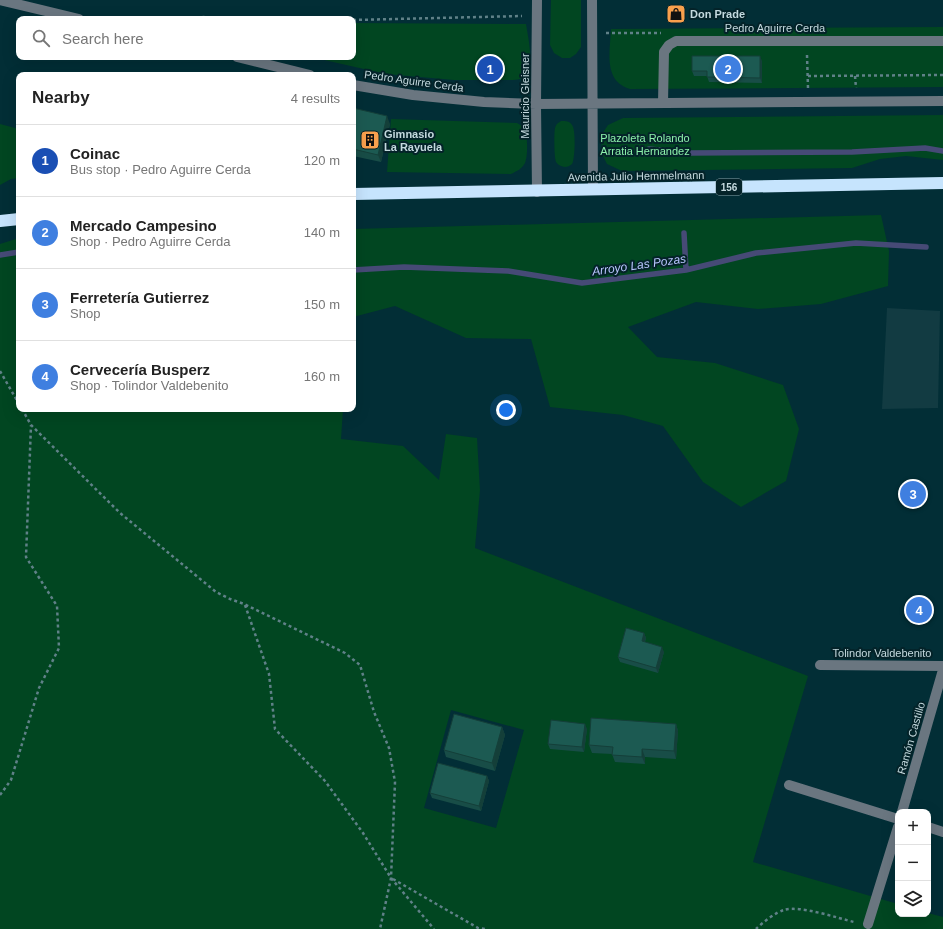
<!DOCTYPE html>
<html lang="en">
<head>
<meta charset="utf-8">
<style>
  body { margin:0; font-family:Helvetica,sans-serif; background:#f6f6f6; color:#222 }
  .controls { position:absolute; right:12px; bottom:12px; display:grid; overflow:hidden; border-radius:8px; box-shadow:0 4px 16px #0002 }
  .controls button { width:36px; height:36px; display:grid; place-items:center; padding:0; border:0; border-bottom:1px solid #e0e0e0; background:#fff; color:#222; font:20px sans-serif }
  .you { position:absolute; left:506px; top:410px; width:14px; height:14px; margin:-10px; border:3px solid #fff; border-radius:50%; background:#1a73e8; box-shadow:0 0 0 6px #1a73e833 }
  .badge { display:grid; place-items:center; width:26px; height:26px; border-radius:50%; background:#111827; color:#fff; font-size:13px; font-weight:700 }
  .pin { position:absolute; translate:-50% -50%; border:2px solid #fff; box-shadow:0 1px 4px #0006 }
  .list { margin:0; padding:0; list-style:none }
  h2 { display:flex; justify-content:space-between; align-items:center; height:52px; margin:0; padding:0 16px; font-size:17px }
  h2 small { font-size:13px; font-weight:400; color:#767676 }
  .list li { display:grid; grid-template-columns:26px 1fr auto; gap:12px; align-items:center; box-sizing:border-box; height:72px; padding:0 16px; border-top:1px solid #e0e0e0 }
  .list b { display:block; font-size:15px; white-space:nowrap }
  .list p { margin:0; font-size:13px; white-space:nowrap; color:#767676 }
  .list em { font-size:13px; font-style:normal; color:#767676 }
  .icon { flex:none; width:22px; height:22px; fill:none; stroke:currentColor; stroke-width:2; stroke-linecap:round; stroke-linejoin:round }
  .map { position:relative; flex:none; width:943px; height:929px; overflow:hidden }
  .search { position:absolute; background:#fff; box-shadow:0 4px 16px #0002; left:16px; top:16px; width:340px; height:44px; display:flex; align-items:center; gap:10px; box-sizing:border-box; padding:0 14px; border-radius:8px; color:#767676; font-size:15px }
  .panel { position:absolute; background:#fff; box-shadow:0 4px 16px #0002; left:16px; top:72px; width:340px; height:340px; border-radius:8px }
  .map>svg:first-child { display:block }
</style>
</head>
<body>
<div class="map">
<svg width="943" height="929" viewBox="0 0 943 929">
  <rect width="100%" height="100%" fill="#022e36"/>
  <!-- built -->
  <path fill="#123b42" d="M 887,308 L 940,311 L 938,408 L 882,409 Z"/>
  <!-- green -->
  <path fill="#014621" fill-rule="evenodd" d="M 551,0 L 581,0 L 581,47 L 576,54 L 570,58 L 562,58 L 554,53 L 550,45 Z
    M 353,23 L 526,24 C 528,37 536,70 523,78 C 520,79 516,80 513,80 L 454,80 L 386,74 L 311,57 L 353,57 Z
    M 943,27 L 943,87 L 630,89 C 603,81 610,52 611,29 Z
    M 943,115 L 943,160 L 906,156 L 880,159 L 852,168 L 622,171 L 607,164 L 601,152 L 602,134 L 608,125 L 623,118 Z
    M 391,119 L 517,123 C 520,125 523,126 524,129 C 528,134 528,156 525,163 C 522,169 517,171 511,174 L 387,172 Z
    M 561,121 C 566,121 570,121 572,125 C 576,129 575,160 572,164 C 567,169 559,167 556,162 C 554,157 554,133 555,128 C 556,124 558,123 561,121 Z
    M 0,124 L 19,129 L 19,178 L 11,179 L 0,185 Z
    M 881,215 L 889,251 L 888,286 L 821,304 L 758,309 L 696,302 L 628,327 L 657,357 L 715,363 L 783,385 L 799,429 L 786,481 L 741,507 L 703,482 L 663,426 L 623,415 L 550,407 L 531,339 L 466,338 L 395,306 L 353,317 L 353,229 Z
    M 19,238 L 19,409 L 343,409 L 341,439 L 403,446 L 439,480 L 446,434 L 477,438 L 480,490 L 475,548 L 808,676 L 753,862 L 898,904 L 898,914 L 928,914 L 928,913 L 943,917 L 943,929 L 0,929 L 0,244 ZM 451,710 L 524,730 L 496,828 L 424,808 Z"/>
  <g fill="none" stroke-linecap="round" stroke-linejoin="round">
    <!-- stream -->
    <path stroke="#464a76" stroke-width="5.5" d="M 649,149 L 689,153 L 852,152 L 925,148 L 943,151
      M 684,233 L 686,270
      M 0,255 L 19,252
      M 353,270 L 404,267 L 508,271 L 582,283 L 686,270 L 756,253 L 856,243 L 926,247"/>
    <!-- path -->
    <path stroke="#608188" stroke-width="2.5" stroke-dasharray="3 3" stroke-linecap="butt" d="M 197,19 L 202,17 L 241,19
      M 353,20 L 522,16
      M 606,33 L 661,33
      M 807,55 L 808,88
      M 808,76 L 943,75
      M 855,76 L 856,88
      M 0,371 L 19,404
      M 22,409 L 31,425 L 120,513 L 216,592 L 230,599 L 244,604 L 345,653 L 360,665 L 374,712 L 389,748 L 395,782 L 391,878 L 380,929
      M 245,605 L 269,674 L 275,729 L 325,781 L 363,833 L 391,878 L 434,929
      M 0,795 L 11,780 L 39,688 L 59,648 L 57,606 L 26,557 L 31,425
      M 393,879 L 478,928 L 485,929
      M 756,929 C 762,923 776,912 784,910 C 800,905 837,918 854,922"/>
    <!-- minor -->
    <path stroke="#6a7680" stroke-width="10" d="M 0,0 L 79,19
      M 592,0 L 593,190
      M 237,57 L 310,75
      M 353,85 L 413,95 L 484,102 L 536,104 L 943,101
      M 663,103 L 664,52 L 669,45 L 676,41 L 943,41
      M 537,192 L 536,104 L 537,0
      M 820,665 L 943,666
      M 789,785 L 898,819
      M 902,812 L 943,670
      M 928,827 L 943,832
      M 868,924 L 898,827"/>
    <!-- highway -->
    <path stroke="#c6e4fd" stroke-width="12" d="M 353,194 L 943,183
      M 0,221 L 19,219"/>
  </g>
  <!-- wall -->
  <path fill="#184d47" d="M 762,61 L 762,83 L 709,82 L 707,76 L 694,76 L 692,71 Z
    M 353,108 L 390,124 L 381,162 L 353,156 Z
    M 644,633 L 646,638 L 645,642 L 664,652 L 658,673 L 620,662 L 618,657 Z
    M 676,724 L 678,731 L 676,759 L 645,757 L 645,764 L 615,762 L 612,754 L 592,753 L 589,745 Z
    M 502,727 L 505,735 L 495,771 L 446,757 L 444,750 Z
    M 587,729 L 584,752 L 550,749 L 548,744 Z
    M 487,776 L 489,781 L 481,811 L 432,798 L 430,793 Z"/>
  <!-- shaded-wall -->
  <path fill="#143f39" d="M 760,56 L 762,61 L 762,83 L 760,78 Z
    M 387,116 L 390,124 L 381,162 L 378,155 Z
    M 644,633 L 646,638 L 643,646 L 642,641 Z
    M 662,647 L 664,652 L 658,673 L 656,668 Z
    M 585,724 L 587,729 L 584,752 L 582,747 Z
    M 676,724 L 678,731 L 676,759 L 674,751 Z
    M 502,727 L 505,735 L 495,771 L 492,763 Z
    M 642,749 L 645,757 L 645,764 L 642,757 Z
    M 487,776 L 489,781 L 481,811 L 479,806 Z"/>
  <!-- building -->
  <path fill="#1c5a52" stroke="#143f39" d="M 692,56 L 760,56 L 760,78 L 707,77 L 707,71 L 692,71 Z
    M 353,108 L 387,116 L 378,155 L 353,149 Z
    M 626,628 L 644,633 L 642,641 L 662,647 L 656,668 L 618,657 Z
    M 454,714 L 502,727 L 492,763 L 444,750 Z
    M 591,718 L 676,724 L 674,751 L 642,749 L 642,757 L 612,755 L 613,747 L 589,745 Z
    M 551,720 L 585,724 L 582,747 L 548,744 Z
    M 438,763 L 487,776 L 479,806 L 430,793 Z"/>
  <!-- icons -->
  <defs>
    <g id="shop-square" transform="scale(1)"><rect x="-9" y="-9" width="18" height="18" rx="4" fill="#f9a04d" stroke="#042329"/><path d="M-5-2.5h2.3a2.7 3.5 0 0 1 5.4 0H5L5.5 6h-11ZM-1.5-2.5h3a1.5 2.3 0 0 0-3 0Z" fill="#111"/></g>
    <g id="building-square" transform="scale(1)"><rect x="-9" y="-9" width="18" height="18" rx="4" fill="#f9a04d" stroke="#042329"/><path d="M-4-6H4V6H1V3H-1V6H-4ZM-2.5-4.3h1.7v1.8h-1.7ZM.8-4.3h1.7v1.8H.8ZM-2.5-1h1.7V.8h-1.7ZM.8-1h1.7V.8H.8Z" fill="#111"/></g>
  </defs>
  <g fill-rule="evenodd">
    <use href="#shop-square" x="676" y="14"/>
    <use href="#building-square" x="370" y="140"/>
  </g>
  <g text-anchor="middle" stroke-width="4" stroke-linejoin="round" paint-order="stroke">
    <!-- shield labels -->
    <rect fill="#042329" stroke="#8aa2a8" stroke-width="1" x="716" y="179" width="26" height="16" rx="3"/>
    <g font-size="10" font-weight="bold" fill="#c4d9de">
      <text x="729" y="191">156</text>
    </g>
    <!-- poi labels -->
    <g font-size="11" font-weight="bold" fill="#c4d9de" stroke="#042329" text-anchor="start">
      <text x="690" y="18">Don Prade</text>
      <text x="384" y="138">Gimnasio<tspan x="384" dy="13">La Rayuela</tspan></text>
    </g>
    <!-- street labels -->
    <g font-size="11" fill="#c4d9de" stroke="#042329">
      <text x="775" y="32">Pedro Aguirre Cerda</text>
      <text transform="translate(414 81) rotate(8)" y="4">Pedro Aguirre Cerda</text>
      <text transform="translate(525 96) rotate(-90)" y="4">Mauricio Gleisner</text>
      <text transform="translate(636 176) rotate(-1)" y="4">Avenida Julio Hemmelmann</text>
      <text x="882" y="657">Tolindor Valdebenito</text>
      <text transform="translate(911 738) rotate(-74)" y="4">Ramón Castillo</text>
    </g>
    <!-- park labels -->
    <g font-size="11" fill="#8df1ab" stroke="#042329">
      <text x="645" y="142">Plazoleta Rolando<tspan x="645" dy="13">Arratia Hernandez</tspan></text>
    </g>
    <!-- water labels -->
    <g font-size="12" font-style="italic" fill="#b9c5fe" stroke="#042329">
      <text transform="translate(639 265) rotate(-8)" y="4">Arroyo Las Pozas</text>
    </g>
  </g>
</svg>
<div class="controls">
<button>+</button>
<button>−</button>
<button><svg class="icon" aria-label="layers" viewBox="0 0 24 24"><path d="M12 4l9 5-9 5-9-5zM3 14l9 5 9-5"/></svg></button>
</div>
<div class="you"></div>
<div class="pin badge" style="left:490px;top:69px;background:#1a4fb4">1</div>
<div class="pin badge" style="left:728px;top:69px;background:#3f7fe0">2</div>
<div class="pin badge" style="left:913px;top:494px;background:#3f7fe0">3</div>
<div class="pin badge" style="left:919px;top:610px;background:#3f7fe0">4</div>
<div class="search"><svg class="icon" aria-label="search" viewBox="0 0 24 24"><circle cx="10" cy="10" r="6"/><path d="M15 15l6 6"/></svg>Search here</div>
<section class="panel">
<h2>Nearby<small>4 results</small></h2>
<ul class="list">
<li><span class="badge" style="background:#1a4fb4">1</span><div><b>Coinac</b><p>Bus stop · Pedro Aguirre Cerda</p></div><em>120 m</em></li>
<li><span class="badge" style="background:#3f7fe0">2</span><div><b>Mercado Campesino</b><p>Shop · Pedro Aguirre Cerda</p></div><em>140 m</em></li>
<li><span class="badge" style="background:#3f7fe0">3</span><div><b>Ferretería Gutierrez</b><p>Shop</p></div><em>150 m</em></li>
<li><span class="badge" style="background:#3f7fe0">4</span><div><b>Cervecería Busperz</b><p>Shop · Tolindor Valdebenito</p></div><em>160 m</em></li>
</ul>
</section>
</div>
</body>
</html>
